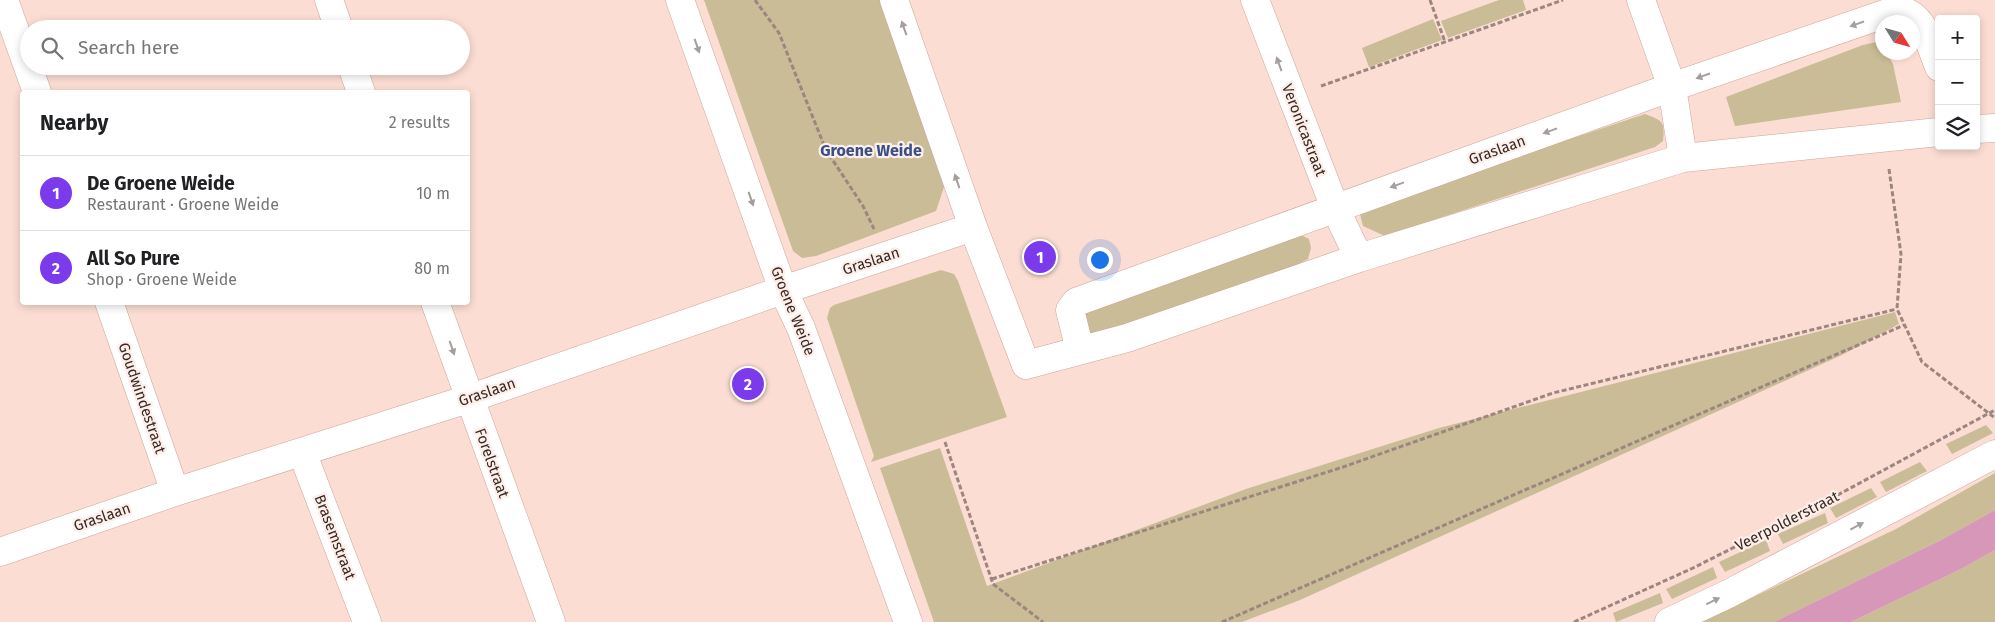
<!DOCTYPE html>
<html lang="en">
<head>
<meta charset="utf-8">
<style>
  body { margin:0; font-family:"Fira Sans",sans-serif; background:#f2f2f2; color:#202124 }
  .controls { position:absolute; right:15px; top:15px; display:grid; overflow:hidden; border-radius:5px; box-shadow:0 2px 8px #0003 }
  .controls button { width:45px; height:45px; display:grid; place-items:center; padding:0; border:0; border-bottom:1px solid #e0e0e0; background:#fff; color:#202124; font:25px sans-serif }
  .compass { position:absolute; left:1875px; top:15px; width:45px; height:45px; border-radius:50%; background:#fff; box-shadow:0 2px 8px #0003; rotate:127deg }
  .you { position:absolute; left:1099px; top:259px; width:18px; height:18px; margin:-12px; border:4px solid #fff; border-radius:50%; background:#1a73e8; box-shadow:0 0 0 8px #1a73e833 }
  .badge { display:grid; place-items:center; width:32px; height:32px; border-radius:50%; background:#7c3aed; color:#fff; font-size:16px; font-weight:700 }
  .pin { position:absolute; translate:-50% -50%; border:2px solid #fff; box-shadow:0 1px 5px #0006 }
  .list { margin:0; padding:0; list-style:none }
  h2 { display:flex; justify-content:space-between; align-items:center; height:65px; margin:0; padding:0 20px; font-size:21px }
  h2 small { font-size:16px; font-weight:400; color:#757577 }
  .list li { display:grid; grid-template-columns:32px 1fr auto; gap:15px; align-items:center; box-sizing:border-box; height:75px; padding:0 20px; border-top:1px solid #e0e0e0 }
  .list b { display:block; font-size:19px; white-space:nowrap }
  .list p { margin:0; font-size:16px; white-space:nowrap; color:#757577 }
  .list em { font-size:16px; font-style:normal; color:#757577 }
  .icon { flex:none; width:28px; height:28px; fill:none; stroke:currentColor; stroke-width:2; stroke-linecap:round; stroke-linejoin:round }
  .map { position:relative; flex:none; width:1995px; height:622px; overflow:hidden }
  .search { position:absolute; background:#fff; box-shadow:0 2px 8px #0003; left:20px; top:20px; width:450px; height:55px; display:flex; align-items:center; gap:12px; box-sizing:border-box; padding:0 18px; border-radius:28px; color:#757577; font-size:19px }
  .panel { position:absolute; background:#fff; box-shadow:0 2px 8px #0003; left:20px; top:90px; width:450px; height:215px; border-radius:5px }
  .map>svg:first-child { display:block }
</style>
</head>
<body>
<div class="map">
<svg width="1995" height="622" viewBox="0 0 1995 622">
  <rect width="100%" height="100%" fill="#fbddd3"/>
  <!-- green -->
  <path fill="#c9bc96" d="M 704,0 L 881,0 L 945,184 L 936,211 L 816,256 L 802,258 L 793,251 Z
    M 1499,0 L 1523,0 L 1526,10 L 1448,38 L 1441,21 Z
    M 1433,19 L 1442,40 L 1369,67 L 1362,48 Z
    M 1881,41 L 1882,52 L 1887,53 L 1893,64 L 1901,102 L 1735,126 L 1726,97 L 1863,45 Z
    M 1645,114 C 1663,121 1665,121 1663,141 L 1655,147 L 1385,236 L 1363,226 L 1359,210 Z
    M 1299,234 L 1309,239 L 1311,248 L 1308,259 L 1296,265 L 1088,337 L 1083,307 L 1287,240 Z
    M 941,270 L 954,274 L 958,281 L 1007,417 L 871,462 L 874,456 L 827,318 L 830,308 L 834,305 Z
    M 1895,312 L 1899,324 L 1842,355 L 1300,600 L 1242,622 L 934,622 L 880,468 L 940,448 L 987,586 L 1246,489 L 1439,428 Z
    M 1986,425 L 1993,433 L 1952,454 L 1946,444 Z
    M 1920,462 L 1927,471 L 1886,492 L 1880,482 Z
    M 1995,473 L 1995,510 L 1943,539 L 1774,622 L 1701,622 L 1896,529 Z
    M 1871,488 L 1877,497 L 1836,518 L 1830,508 Z
    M 1825,513 L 1828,523 L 1783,544 L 1778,534 Z
    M 1766,540 L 1770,551 L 1725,572 L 1719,562 Z
    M 1995,550 L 1995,622 L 1851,622 L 1961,569 Z
    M 1713,567 L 1717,578 L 1672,599 L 1666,589 Z
    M 1660,593 L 1663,603 L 1616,622 L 1613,613 Z"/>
  <!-- water -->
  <path fill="#d697b9" d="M 1995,510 L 1995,550 L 1961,569 L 1851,622 L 1774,622 L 1943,539 Z"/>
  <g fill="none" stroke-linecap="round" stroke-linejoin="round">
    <!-- street casing -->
    <g stroke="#caa79b" stroke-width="29">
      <path id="street" d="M 4,0 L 37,92
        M 329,0 L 339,29
        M 680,0 L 783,290 L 801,328 L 908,622
        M 894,0 L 973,227 L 1026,365 L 1127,338 L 1359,258 L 1683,158 L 1939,132
        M 1255,0 L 1335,208 L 1359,258
        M 1641,0 L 1672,87 L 1683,158
        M 352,66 L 361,92
        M 1976,129 L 1995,128
        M 109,302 L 175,492
        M 435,302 L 551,622
        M 1080,350 L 1070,310 L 1076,302 L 1672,87 L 1896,10 C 1924,11 1930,46 1939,67
        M 302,452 L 367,622
        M 0,552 L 175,492 L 468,399 L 783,290 L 973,227
        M 1669,622 L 1728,594 L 1995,454"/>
    </g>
    <!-- path -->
    <path stroke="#9c867f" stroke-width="3" stroke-dasharray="5 2.5" stroke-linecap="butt" d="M 755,0 L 779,33 L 826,150 L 863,206 L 874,229
      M 1430,0 L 1445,42
      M 1321,86 L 1563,0
      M 1889,169 L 1901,254 L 1897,309 L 1922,362 L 1995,418
      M 945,442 L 993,584 L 1043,622
      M 992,579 L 1343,467 L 1553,393 L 1897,309
      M 1222,622 L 1904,325
      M 1574,622 L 1693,568 L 1832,498 L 1995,410"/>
    <!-- street -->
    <use href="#street" stroke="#fff" stroke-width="28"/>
  </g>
  <!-- one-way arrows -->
  <defs><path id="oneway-solid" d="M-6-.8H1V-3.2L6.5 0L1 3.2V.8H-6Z" transform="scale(1.25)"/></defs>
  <g fill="#a59e9c">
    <use href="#oneway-solid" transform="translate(1857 24) rotate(161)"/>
    <use href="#oneway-solid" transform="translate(904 28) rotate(-109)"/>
    <use href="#oneway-solid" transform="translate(697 46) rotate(71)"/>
    <use href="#oneway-solid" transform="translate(1279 64) rotate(-110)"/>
    <use href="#oneway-solid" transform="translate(1703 76) rotate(161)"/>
    <use href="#oneway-solid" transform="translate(1550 131) rotate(160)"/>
    <use href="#oneway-solid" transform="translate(957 181) rotate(-109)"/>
    <use href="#oneway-solid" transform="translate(1397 185) rotate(160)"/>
    <use href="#oneway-solid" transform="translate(751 199) rotate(71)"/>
    <use href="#oneway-solid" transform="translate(452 348) rotate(71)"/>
    <use href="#oneway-solid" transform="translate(1857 526) rotate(-28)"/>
    <use href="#oneway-solid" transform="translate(1713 601) rotate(-26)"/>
  </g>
  <g text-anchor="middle" stroke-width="4.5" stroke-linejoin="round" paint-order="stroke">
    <!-- street labels -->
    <g font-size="15" fill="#362824" stroke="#fdeee9">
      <text transform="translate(1304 130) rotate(69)" y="5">Veronicastraat</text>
      <text transform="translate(1497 150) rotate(-20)" y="5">Graslaan</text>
      <text transform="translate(871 261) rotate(-18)" y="5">Graslaan</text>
      <text transform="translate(793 311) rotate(68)" y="5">Groene Weide</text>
      <text transform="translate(487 392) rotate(-19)" y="5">Graslaan</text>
      <text transform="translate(142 398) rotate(71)" y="5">Goudwindestraat</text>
      <text transform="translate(492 463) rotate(70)" y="5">Forelstraat</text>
      <text transform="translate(102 517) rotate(-19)" y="5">Graslaan</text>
      <text transform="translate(1787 521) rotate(-27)" y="5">Veerpolderstraat</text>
      <text transform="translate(335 537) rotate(69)" y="5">Brasemstraat</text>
    </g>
    <!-- neighbourhood labels -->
    <g font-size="16" font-weight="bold" fill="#394f8a" stroke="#fdeee9">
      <text x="871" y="156">Groene Weide</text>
    </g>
  </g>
</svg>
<div class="controls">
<button>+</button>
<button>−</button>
<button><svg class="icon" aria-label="layers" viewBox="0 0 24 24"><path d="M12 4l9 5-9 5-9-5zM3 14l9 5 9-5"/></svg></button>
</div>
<svg class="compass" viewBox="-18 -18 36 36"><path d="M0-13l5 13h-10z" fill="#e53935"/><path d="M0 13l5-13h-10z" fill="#757577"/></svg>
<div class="you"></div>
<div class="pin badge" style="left:1040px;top:257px">1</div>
<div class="pin badge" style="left:748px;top:384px">2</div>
<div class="search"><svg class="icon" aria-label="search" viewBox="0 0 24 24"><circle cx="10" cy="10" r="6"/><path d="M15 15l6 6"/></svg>Search here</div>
<section class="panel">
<h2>Nearby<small>2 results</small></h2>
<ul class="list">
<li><span class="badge">1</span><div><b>De Groene Weide</b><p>Restaurant · Groene Weide</p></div><em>10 m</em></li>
<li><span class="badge">2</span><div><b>All So Pure</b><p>Shop · Groene Weide</p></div><em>80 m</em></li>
</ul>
</section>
</div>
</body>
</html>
